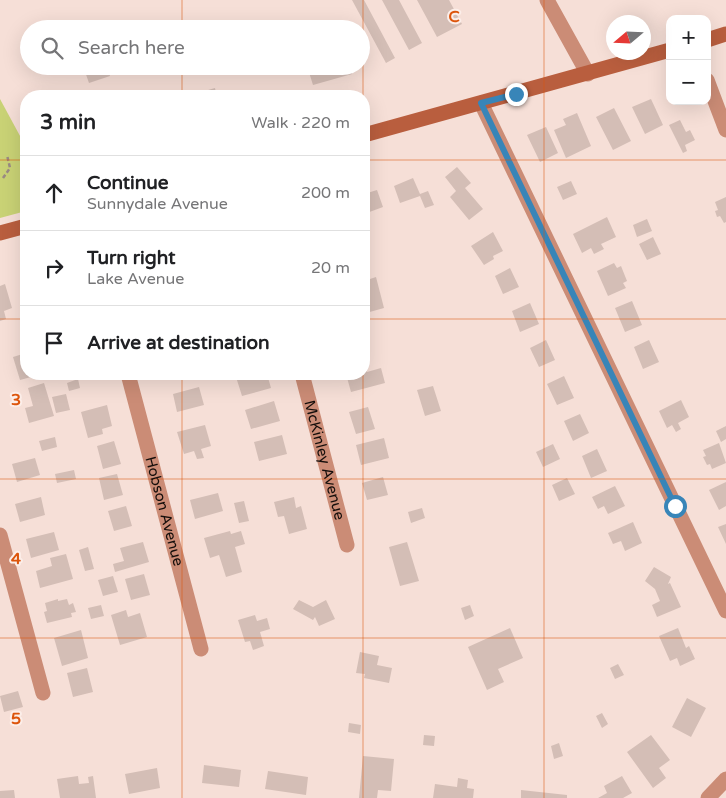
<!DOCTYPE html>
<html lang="en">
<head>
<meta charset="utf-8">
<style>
  body { margin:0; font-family:"Varela Round",sans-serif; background:#f6f6f6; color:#202124 }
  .controls { position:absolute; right:15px; top:15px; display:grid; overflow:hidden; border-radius:10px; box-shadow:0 5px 20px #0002 }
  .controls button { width:45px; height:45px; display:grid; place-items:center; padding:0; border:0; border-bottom:1px solid #e0e0e0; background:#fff; color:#202124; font:25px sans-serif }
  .compass { position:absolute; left:606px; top:15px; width:45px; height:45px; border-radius:50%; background:#fff; box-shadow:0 5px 20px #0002; rotate:251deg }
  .stop { position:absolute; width:15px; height:15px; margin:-11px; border:4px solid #3885b8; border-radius:50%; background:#fff }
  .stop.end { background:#3885b8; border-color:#fff; box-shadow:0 1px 5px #0008 }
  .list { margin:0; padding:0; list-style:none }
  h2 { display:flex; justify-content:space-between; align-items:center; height:65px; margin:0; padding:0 20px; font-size:21px }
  h2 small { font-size:16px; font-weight:400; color:#757577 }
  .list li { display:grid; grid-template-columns:32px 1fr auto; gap:15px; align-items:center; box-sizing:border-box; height:75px; padding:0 20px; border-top:1px solid #e0e0e0 }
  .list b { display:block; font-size:19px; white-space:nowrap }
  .list p { margin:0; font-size:16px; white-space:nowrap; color:#757577 }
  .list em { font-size:16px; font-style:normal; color:#757577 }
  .icon { flex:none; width:28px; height:28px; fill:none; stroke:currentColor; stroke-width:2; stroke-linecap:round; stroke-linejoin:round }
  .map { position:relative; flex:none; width:726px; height:798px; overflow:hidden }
  .search { position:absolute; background:#fff; box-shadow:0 5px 20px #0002; left:20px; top:20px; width:350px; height:55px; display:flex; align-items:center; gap:12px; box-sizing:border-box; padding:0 18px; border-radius:28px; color:#757577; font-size:19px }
  .panel { position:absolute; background:#fff; box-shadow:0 5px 20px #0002; left:20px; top:90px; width:350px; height:290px; border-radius:20px }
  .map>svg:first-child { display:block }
</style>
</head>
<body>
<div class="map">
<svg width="726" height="798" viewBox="0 0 726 798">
  <rect width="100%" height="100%" fill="#f6dfd7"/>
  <!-- green -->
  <path fill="#c9d275" d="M 0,99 L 26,147 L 26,211 L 0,218 Z"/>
  <!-- building -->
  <path fill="#d4beb6" d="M 352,0 L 364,0 L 395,58 L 386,63 Z
    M 382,0 L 399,0 L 422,43 L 409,50 Z
    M 417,0 L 449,0 L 462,24 L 437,37 Z
    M 83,66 L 107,66 L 110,76 L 89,83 Z
    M 307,66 L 350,66 L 352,74 L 313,85 Z
    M 215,88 L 216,93 L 221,91 L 223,96 L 199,96 L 198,93 Z
    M 651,99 L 663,125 L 645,134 L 632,107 Z
    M 614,108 L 631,141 L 613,150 L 596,117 Z
    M 577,113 L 591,146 L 566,158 L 554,130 L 566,125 L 563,119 Z
    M 680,120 L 686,132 L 690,130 L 695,140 L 685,145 L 687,151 L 683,153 L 669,125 Z
    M 546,127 L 558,153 L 540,162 L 527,135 Z
    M 457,167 L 471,183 L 465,188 L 483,209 L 469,220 L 450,197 L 456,191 L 445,177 Z
    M 413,178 L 420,194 L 428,191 L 434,205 L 425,208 L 420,196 L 400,203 L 394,186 Z
    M 571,181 L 577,194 L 563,200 L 557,187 Z
    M 377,190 L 383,207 L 364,214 L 364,194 Z
    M 726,197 L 726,222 L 724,223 L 720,216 L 717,217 L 715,211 L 718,210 L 715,202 Z
    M 607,217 L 616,237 L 601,244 L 604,249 L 594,254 L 591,248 L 582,253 L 573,234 Z
    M 647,219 L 652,231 L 637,237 L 633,225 Z
    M 493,232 L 503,251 L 493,256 L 494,259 L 484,265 L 471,246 Z
    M 653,237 L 661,254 L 647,260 L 639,244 Z
    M 614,263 L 617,268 L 621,266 L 627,281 L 623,283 L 626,288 L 608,296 L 597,271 Z
    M 510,268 L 519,287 L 503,294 L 495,276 Z
    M 376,277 L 384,308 L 366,313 L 364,304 L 364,281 Z
    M 5,284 L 12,308 L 4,311 L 6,319 L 0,321 L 0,286 Z
    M 632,301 L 642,325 L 625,332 L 615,308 Z
    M 530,303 L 539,324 L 520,332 L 512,311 Z
    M 546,340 L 555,360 L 539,367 L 530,348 Z
    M 649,340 L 659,362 L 643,369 L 634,347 Z
    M 26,353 L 26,374 L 42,374 L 20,380 L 13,357 Z
    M 364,363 L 367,372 L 381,368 L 385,383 L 351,392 L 346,374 L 364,374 Z
    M 246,374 L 267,374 L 271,388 L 242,396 L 236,377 Z
    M 564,376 L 574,398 L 557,405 L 547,384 Z
    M 78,379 L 80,388 L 69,391 L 67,383 Z
    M 44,383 L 54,416 L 29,423 L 25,408 L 33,406 L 28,388 Z
    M 433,386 L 441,411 L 425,416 L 417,390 Z
    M 199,387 L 204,405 L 177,412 L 173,394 Z
    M 66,394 L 70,410 L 56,413 L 52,397 Z
    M 681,400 L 689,417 L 678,423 L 681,429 L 676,432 L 672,425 L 667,428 L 659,411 Z
    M 274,401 L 280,421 L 251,429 L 245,410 Z
    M 107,405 L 112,426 L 102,429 L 103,434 L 88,438 L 81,412 Z
    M 368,407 L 375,429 L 356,434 L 349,412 Z
    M 580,414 L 589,433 L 573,441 L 564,421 Z
    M 205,425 L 211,446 L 201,449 L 204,458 L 197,459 L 194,451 L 184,454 L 177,432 Z
    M 726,426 L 726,439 L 721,442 L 716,431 Z
    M 282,435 L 287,454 L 259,461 L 254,442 Z
    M 55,437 L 57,447 L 42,451 L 39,441 Z
    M 384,438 L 389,458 L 361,465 L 356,445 Z
    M 114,441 L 121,464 L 103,469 L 97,446 Z
    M 719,443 L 726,463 L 712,469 L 710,464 L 707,465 L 703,457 L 706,456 L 703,450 Z
    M 553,444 L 560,459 L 543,467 L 536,452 Z
    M 597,449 L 607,471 L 591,478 L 582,456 Z
    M 35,458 L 40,475 L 17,482 L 12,464 Z
    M 74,470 L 76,479 L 57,483 L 55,474 Z
    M 117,474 L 123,495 L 104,500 L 99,478 Z
    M 383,477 L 388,495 L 367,500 L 362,483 Z
    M 567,478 L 575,494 L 559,501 L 552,485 Z
    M 726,482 L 726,506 L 719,510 L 709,490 Z
    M 615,486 L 625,506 L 608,514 L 604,506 L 598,509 L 592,497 Z
    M 218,493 L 223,511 L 195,519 L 190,500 Z
    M 41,497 L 45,515 L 20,522 L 15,504 Z
    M 294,497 L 296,508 L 301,506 L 307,529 L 289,534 L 284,516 L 278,517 L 274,502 Z
    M 244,501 L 249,521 L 239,523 L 234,503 Z
    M 126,506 L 132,526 L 114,531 L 108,511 Z
    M 422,508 L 425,518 L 411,523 L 408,512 Z
    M 633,522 L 642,543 L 625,551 L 621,541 L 613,544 L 608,533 Z
    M 726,524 L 726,544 L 718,527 Z
    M 230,531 L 231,534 L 241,531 L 245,544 L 235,547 L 242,572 L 226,577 L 219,555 L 210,558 L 204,538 Z
    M 54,532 L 59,550 L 31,558 L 26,539 Z
    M 143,542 L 149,562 L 115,572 L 113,564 L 124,561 L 120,548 Z
    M 407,542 L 419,581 L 400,586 L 389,547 Z
    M 88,547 L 94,569 L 85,571 L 79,550 Z
    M 66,554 L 73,579 L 40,588 L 36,571 L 52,566 L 50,558 Z
    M 654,567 L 671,577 L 668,584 L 670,583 L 681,607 L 657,617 L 652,605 L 660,601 L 655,589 L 645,581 Z
    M 144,574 L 150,595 L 131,600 L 125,579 Z
    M 113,576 L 118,592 L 103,596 L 98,580 Z
    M 58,599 L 58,601 L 67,599 L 69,605 L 73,603 L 76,612 L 71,613 L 72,617 L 47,623 L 44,612 L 47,611 L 45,603 Z
    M 299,600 L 313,607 L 326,600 L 335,619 L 319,626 L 315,617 L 313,620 L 293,609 Z
    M 101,605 L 104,616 L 91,619 L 88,608 Z
    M 470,605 L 474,616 L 465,620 L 461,608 Z
    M 126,610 L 128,617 L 140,613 L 147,637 L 120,645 L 111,615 Z
    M 255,615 L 257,621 L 267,618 L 270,629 L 260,632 L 264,646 L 253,650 L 250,641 L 245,642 L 238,620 Z
    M 510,628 L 523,658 L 498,669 L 504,682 L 487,690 L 468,647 Z
    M 678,628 L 686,648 L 689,646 L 695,659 L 680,666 L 677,658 L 670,661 L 659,636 Z
    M 81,630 L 88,658 L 62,666 L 54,638 Z
    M 360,652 L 379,656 L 377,665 L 392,668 L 389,683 L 364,678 L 365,674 L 356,673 Z
    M 618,664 L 624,675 L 615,679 L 610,668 Z
    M 87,668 L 93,692 L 73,697 L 67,673 Z
    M 18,691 L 23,707 L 4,712 L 0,696 Z
    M 687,698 L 706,708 L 691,737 L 672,727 Z
    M 602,713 L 608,724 L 602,728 L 596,716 Z
    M 349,723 L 361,725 L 360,734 L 348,732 Z
    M 424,735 L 435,736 L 434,746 L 423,745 Z
    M 651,735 L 670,760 L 659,768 L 666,778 L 653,788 L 627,752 Z
    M 559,743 L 563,756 L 554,759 L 551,746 Z
    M 363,756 L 394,759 L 391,791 L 378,790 L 377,798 L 359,798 Z
    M 204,765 L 241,770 L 239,787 L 202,783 Z
    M 157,768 L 160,788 L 129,794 L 125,774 Z
    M 268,771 L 308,777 L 306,795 L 265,789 Z
    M 78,776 L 79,784 L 89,783 L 88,777 L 93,776 L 96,798 L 60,798 L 57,779 Z
    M 622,776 L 632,793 L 623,798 L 598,798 L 607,793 L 604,786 Z
    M 458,778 L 468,780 L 467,788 L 474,789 L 473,798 L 433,798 L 435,784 L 457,787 Z
    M 14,790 L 15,798 L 0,798 L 0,791 Z
    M 521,790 L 567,795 L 567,798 L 521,798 Z"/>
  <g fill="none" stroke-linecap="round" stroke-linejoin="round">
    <!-- path -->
    <path stroke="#9a8a84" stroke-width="2.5" stroke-dasharray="4 2.5" stroke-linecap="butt" d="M 3,178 L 10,168 L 7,155"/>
    <!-- street -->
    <g stroke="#cb8c76" stroke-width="15">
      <path d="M 547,0 L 588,74"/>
      <path d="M 707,80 L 726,130"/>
      <path d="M 481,103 L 726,611"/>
      <path id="s1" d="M 128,374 L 201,649"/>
      <path id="s2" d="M 302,374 L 347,545"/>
      <path d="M 0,535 L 43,693"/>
      <path d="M 708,798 L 726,779"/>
    </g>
    <!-- secondary -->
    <path stroke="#b95e3e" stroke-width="15" d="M 707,40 L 726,34
      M 364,135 L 670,50
      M 0,233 L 26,226"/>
  </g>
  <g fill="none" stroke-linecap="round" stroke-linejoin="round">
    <!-- route -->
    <path stroke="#3885b8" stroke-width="6" d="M 516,94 L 481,103 L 675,506"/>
  </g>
  <!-- grid -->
  <path fill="none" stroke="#dd550c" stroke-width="1" stroke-opacity="0.55" d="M 182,0 L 182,29M 363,0 L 363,96M 544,0 L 544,798M 182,66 L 182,96M 0,160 L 26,160M 364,160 L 726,160M 0,319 L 26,319M 364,319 L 726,319M 182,374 L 182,798M 363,374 L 363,798M 0,479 L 726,479M 0,638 L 726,638"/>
  <g text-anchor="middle" stroke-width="4" stroke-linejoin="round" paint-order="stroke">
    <!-- street labels -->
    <g font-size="15" fill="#150e0b" stroke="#fceee9">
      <text dy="5" stroke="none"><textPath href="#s2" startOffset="89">McKinley Avenue</textPath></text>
      <text dy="5" stroke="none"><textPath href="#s1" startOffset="142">Hobson Avenue</textPath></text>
    </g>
  </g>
  <g font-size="16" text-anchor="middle" font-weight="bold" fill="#dd550c" stroke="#fceee9" stroke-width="4" stroke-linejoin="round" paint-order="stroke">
    <text x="454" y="22">C</text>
    <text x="16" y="405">3</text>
    <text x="16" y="564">4</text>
    <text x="16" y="724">5</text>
  </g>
</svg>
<div class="controls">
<button>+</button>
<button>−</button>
</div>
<svg class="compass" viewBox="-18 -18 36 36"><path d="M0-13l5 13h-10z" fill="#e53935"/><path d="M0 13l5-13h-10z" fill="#757577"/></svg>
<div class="stop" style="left:675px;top:506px"></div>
<div class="stop end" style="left:516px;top:94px"></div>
<div class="search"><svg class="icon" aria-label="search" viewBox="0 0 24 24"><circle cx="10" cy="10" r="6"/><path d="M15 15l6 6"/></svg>Search here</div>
<section class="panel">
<h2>3 min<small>Walk · 220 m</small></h2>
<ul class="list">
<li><svg class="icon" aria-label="ahead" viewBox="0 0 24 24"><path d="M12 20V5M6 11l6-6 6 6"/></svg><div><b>Continue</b><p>Sunnydale Avenue</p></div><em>200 m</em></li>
<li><svg class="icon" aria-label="right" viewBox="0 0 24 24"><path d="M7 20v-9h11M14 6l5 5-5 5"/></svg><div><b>Turn right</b><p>Lake Avenue</p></div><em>20 m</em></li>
<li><svg class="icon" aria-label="arrive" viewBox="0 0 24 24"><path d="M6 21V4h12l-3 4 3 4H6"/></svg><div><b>Arrive at destination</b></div></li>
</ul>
</section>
</div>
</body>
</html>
